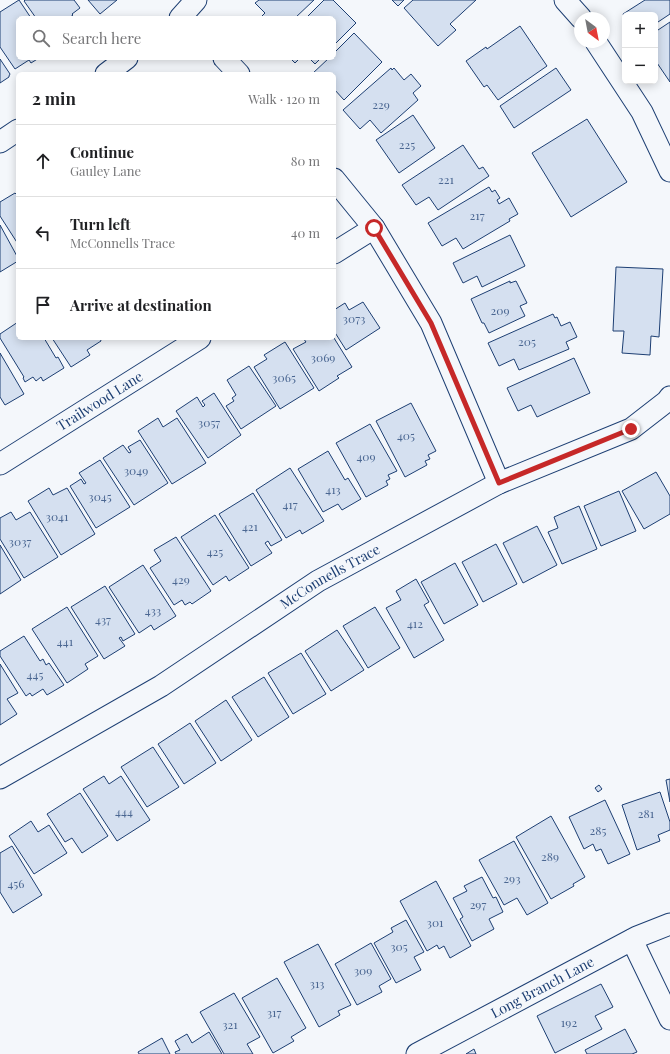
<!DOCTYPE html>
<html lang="en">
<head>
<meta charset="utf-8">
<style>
  body { margin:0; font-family:"Playfair Display",serif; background:#f6f6f6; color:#202124 }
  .controls { position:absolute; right:12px; top:12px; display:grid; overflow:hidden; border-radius:6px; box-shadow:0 2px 10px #0003 }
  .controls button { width:36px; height:36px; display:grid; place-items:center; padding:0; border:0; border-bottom:1px solid #e0e0e0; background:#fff; color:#202124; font:20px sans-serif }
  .compass { position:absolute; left:574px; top:12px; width:36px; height:36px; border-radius:50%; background:#fff; box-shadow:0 2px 10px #0003; rotate:148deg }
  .stop { position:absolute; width:12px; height:12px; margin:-9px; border:3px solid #c62828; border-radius:50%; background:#fff }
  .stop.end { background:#c62828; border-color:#fff; box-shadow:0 1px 4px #0008 }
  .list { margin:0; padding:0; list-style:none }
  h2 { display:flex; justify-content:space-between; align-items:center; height:52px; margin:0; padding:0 16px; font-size:17px }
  h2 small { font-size:13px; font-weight:400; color:#757577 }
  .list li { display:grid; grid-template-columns:26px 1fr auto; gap:12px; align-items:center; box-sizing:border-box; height:72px; padding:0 16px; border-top:1px solid #e0e0e0 }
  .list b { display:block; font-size:15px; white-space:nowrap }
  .list p { margin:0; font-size:13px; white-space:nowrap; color:#757577 }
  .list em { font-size:13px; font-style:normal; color:#757577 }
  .icon { flex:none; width:22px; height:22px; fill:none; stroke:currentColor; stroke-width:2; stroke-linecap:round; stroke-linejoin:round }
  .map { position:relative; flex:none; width:670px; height:1054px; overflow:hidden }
  .search { position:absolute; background:#fff; box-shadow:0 2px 10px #0003; left:16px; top:16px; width:320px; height:44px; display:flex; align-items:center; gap:10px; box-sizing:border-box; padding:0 14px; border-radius:6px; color:#757577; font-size:15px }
  .panel { position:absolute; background:#fff; box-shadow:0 2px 10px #0003; left:16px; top:72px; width:320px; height:268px; border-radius:6px }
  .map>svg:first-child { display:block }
</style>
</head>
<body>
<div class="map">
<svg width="670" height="1054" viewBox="0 0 670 1054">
  <rect width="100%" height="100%" fill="#f4f7fb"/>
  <!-- building -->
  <path fill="#d5e0f0" stroke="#1d3f73" d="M 19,0 L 31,18 L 18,18 L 18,58 L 39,58 L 31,63 L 29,60 L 15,69 L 0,47 L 0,12 Z
    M 25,0 L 74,0 L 80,8 L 72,14 L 73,15 L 69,18 L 36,18 L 24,1 Z
    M 88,0 L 117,0 L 100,14 Z
    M 259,0 L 314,0 L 295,18 L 260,18 L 265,13 L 255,3 Z
    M 324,0 L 333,0 L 356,23 L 334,45 L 334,18 L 306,18 Z
    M 392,0 L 404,0 L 398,6 Z
    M 413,0 L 476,0 L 450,24 L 456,30 L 438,46 L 404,8 Z
    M 645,0 L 670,0 L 670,14 L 655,24 L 655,15 L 625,15 L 625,18 L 623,14 Z
    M 670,22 L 670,82 L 655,60 L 655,32 Z
    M 520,26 L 547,66 L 498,100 L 487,85 L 484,87 L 466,61 L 486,47 L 487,49 Z
    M 354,33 L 382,62 L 344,100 L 334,89 L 334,74 L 312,74 L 329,58 L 334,58 L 334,53 Z
    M 290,58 L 300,58 L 295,63 Z
    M 309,58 L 321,58 L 315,64 Z
    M 0,59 L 10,74 L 9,76 L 9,77 L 0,83 Z
    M 391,68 L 392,70 L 394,68 L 404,80 L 411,74 L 421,86 L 413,93 L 418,100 L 381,133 L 370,120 L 360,129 L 343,110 Z
    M 556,68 L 571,90 L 514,128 L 500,106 Z
    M 413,115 L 435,148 L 399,173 L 376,140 Z
    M 587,119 L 627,182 L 571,217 L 532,153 Z
    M 463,145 L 479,169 L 483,167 L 489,176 L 438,210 L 429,197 L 416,205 L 402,185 Z
    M 489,187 L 492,192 L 495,190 L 500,198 L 497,200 L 499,204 L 509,198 L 518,214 L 509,219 L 510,221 L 463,249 L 456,238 L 442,246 L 428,223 Z
    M 15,193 L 18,196 L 18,244 L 0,216 L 0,202 Z
    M 0,225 L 18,258 L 18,261 L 0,272 Z
    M 510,235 L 525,266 L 482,287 L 477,276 L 463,283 L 453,263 Z
    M 616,267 L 663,269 L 659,337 L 651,336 L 650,355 L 622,353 L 624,331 L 613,331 Z
    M 510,281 L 510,283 L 516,281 L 527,303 L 520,306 L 525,316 L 489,333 L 484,323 L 482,323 L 471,299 Z
    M 363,302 L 380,328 L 346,350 L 334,331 L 334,310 L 345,303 L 349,310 Z
    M 553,314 L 555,318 L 557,317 L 561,326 L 570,322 L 577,337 L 566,342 L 569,349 L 519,370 L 514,359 L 499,366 L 488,343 Z
    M 18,322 L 18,338 L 44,338 L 56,358 L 58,357 L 64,368 L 43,381 L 41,377 L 36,381 L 33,377 L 25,382 L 23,378 L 24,377 L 0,338 L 0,334 Z
    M 52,338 L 100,338 L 101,341 L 87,350 L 90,355 L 71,367 Z
    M 303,338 L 334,338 L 352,367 L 337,376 L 339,378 L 319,391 L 293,349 L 306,342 Z
    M 285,342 L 314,388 L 280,409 L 254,367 L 267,359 L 264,355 Z
    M 0,353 L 24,394 L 5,405 L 0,397 Z
    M 574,358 L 590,393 L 537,417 L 531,405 L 518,411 L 507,388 Z
    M 249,366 L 276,406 L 241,429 L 226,406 L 234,401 L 232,398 L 236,395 L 227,380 Z
    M 214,393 L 241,435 L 208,458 L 176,411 L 197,397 L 203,407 L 205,405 L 202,401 Z
    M 411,403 L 436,451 L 428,455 L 430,459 L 425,461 L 427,465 L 405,477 L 376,421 Z
    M 158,418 L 163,427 L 177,418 L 206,463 L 172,484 L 138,431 Z
    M 370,424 L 397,471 L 388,475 L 390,479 L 386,481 L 388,485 L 366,497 L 336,443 Z
    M 140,440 L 168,483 L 134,505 L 103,458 L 123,445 L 129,453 L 131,452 L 128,447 Z
    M 328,451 L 345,480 L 348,478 L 361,499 L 342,510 L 338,504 L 323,512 L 298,469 Z
    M 100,460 L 130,507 L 96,528 L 70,486 L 81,479 L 84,484 L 86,483 L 79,473 Z
    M 290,468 L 324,521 L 302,534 L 300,530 L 286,538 L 256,490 Z
    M 656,472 L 670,496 L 670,514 L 644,529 L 622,491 Z
    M 49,488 L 53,495 L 67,488 L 95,534 L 61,555 L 28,501 Z
    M 619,491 L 636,531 L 601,546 L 584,506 Z
    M 253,493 L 282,540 L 271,546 L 268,541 L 265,543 L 272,553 L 251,566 L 219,514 Z
    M 579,506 L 597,549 L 562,564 L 548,532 L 558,528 L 554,517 Z
    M 11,512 L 16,520 L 30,512 L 58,557 L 24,578 L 0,539 L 0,518 Z
    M 215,515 L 249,568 L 229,581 L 226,576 L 213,585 L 181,537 Z
    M 537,526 L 557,565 L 523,583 L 503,543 Z
    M 176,537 L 211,591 L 192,604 L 190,602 L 185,605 L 182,600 L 174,605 L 150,568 L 161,561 L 154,550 Z
    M 496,544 L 517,584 L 483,602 L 462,562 Z
    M 0,545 L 21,580 L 0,594 Z
    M 455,563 L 478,605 L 444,624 L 421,582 Z
    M 143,565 L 176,616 L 154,630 L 151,625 L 139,633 L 109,587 Z
    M 416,579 L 429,602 L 424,605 L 444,640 L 414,658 L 386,608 L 401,600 L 396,591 Z
    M 105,586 L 135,634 L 123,641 L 121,637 L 119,638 L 125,646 L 104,659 L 71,607 Z
    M 67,607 L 98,656 L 85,664 L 88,669 L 67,683 L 32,629 Z
    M 375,607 L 400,648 L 368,668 L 343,626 Z
    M 337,630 L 364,670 L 331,691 L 305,651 Z
    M 24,636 L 40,661 L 43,659 L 46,665 L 49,663 L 64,685 L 47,695 L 43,689 L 32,696 L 30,693 L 26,696 L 0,656 L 0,651 Z
    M 301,653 L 326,694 L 293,714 L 268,673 Z
    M 0,664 L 18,693 L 7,699 L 17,714 L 0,725 Z
    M 264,677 L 289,717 L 258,737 L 232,697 Z
    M 226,700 L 252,740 L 221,761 L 195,721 Z
    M 190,723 L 216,763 L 184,784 L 158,744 Z
    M 153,747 L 179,787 L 147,807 L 121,767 Z
    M 104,776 L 109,784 L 121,776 L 150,820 L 117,841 L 83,789 Z
    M 670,779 L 670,802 L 666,780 Z
    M 599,785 L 602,789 L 598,792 L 595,788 Z
    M 660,792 L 670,822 L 670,830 L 658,835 L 660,841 L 637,850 L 622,805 Z
    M 80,793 L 108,836 L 82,853 L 72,838 L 65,842 L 47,814 Z
    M 605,800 L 630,854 L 608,864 L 601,849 L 596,851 L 593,844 L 584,849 L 569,817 Z
    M 551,816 L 585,877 L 573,884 L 574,886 L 551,899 L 516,837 Z
    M 31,821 L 38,832 L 49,825 L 67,853 L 34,874 L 9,836 Z
    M 514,841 L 548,903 L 527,915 L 517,898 L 504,905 L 479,860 Z
    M 12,846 L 42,895 L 13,913 L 0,892 L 0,853 Z
    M 482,877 L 493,898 L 496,897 L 503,912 L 489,919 L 494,929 L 472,941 L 460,919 L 463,917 L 453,898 L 467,891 L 464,886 Z
    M 436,881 L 471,946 L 450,958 L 444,946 L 439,949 L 437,945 L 427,951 L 400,901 Z
    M 406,920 L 424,952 L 414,957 L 421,970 L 396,983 L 374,943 L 393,932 L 391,928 Z
    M 371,943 L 391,979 L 379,986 L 382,992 L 357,1005 L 335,964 Z
    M 318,944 L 351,1005 L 338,1011 L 340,1015 L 319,1027 L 284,962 Z
    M 277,978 L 306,1028 L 291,1037 L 294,1041 L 273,1053 L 242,998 Z
    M 601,984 L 613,1007 L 595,1016 L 602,1029 L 555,1053 L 537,1016 Z
    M 234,993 L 260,1037 L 247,1044 L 253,1054 L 224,1054 L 200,1012 Z
    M 625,1029 L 637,1052 L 632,1054 L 587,1054 L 585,1050 Z
    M 209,1032 L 222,1054 L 176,1054 L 175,1052 L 180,1050 L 175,1041 L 187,1034 L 192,1043 Z
    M 162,1038 L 170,1054 L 139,1054 L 138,1052 Z
    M 474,1049 L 476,1054 L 466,1054 Z"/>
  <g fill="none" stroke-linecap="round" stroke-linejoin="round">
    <!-- street casing -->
    <g stroke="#1d3f73" stroke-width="23">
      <g id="street">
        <path d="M 565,0 L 581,18"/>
        <path d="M 180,18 L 196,0"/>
        <path d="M 596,42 L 642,112 L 670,171"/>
        <path d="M 224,58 L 239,74"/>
        <path d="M 106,74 L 127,58"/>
        <path d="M 0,142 L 18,130"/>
        <path d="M 334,179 L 374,228 L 431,323 L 499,483"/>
        <path d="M 334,253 L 374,228"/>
        <path id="s1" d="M 0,464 L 200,338"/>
        <path id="s2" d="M 0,778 L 161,686 L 318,581 L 499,483 L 631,429 L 667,401 L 670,397"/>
        <path d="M 632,940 L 670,1019"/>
        <path id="s3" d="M 417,1054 L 637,937 L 670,924"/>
      </g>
    </g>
    <!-- street -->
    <use href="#street" stroke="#f4f7fb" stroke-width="21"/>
  </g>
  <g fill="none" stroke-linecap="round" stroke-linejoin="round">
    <!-- route -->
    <path stroke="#c62828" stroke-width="5" d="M 374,228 L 431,323 L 499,483 L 631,429"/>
  </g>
  <g text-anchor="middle" stroke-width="3" stroke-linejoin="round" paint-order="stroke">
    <!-- number labels -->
    <g font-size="12" fill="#4b6792">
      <text x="381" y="109">229</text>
      <text x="407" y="149">225</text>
      <text x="446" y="184">221</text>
      <text x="477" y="220">217</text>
      <text x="500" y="315">209</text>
      <text x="354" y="323">3073</text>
      <text x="527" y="346">205</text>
      <text x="323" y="362">3069</text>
      <text x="284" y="382">3065</text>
      <text x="209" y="427">3057</text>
      <text x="406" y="440">405</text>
      <text x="366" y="461">409</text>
      <text x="136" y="475">3049</text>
      <text x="333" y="494">413</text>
      <text x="100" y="501">3045</text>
      <text x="290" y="509">417</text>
      <text x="57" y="521">3041</text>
      <text x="250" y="531">421</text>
      <text x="20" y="546">3037</text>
      <text x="215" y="556">425</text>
      <text x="181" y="584">429</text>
      <text x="153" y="615">433</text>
      <text x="103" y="624">437</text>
      <text x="415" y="628">412</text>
      <text x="65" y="646">441</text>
      <text x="35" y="679">445</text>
      <text x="124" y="816">444</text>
      <text x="646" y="818">281</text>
      <text x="598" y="835">285</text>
      <text x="550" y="861">289</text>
      <text x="512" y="883">293</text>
      <text x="16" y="888">456</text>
      <text x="478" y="909">297</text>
      <text x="435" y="927">301</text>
      <text x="399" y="951">305</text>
      <text x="363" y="975">309</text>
      <text x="317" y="988">313</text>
      <text x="274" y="1017">317</text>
      <text x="569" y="1027">192</text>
      <text x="230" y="1029">321</text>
    </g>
    <!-- street labels -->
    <g font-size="14" fill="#1d3f73" stroke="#f4f7fb">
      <text dy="5" stroke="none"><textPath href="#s1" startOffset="118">Trailwood Lane</textPath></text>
      <text dy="5" stroke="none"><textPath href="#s2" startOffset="387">McConnells Trace</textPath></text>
      <text dy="5" stroke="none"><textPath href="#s3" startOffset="142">Long Branch Lane</textPath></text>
    </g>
  </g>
</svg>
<div class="controls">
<button>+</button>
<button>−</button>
</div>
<svg class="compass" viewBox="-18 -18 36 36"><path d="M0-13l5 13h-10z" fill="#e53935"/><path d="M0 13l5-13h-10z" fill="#757577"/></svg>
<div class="stop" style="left:374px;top:228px"></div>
<div class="stop end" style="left:631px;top:429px"></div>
<div class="search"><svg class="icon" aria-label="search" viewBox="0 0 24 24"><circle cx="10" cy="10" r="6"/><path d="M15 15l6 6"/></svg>Search here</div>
<section class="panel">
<h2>2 min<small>Walk · 120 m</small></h2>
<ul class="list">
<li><svg class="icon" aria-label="ahead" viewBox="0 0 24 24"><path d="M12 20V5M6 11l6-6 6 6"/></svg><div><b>Continue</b><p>Gauley Lane</p></div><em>80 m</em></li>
<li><svg class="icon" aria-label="left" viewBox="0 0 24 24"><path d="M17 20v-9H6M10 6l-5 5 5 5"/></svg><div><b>Turn left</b><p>McConnells Trace</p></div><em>40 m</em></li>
<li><svg class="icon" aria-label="arrive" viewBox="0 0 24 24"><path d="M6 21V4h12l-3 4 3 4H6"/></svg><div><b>Arrive at destination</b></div></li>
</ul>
</section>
</div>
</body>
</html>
